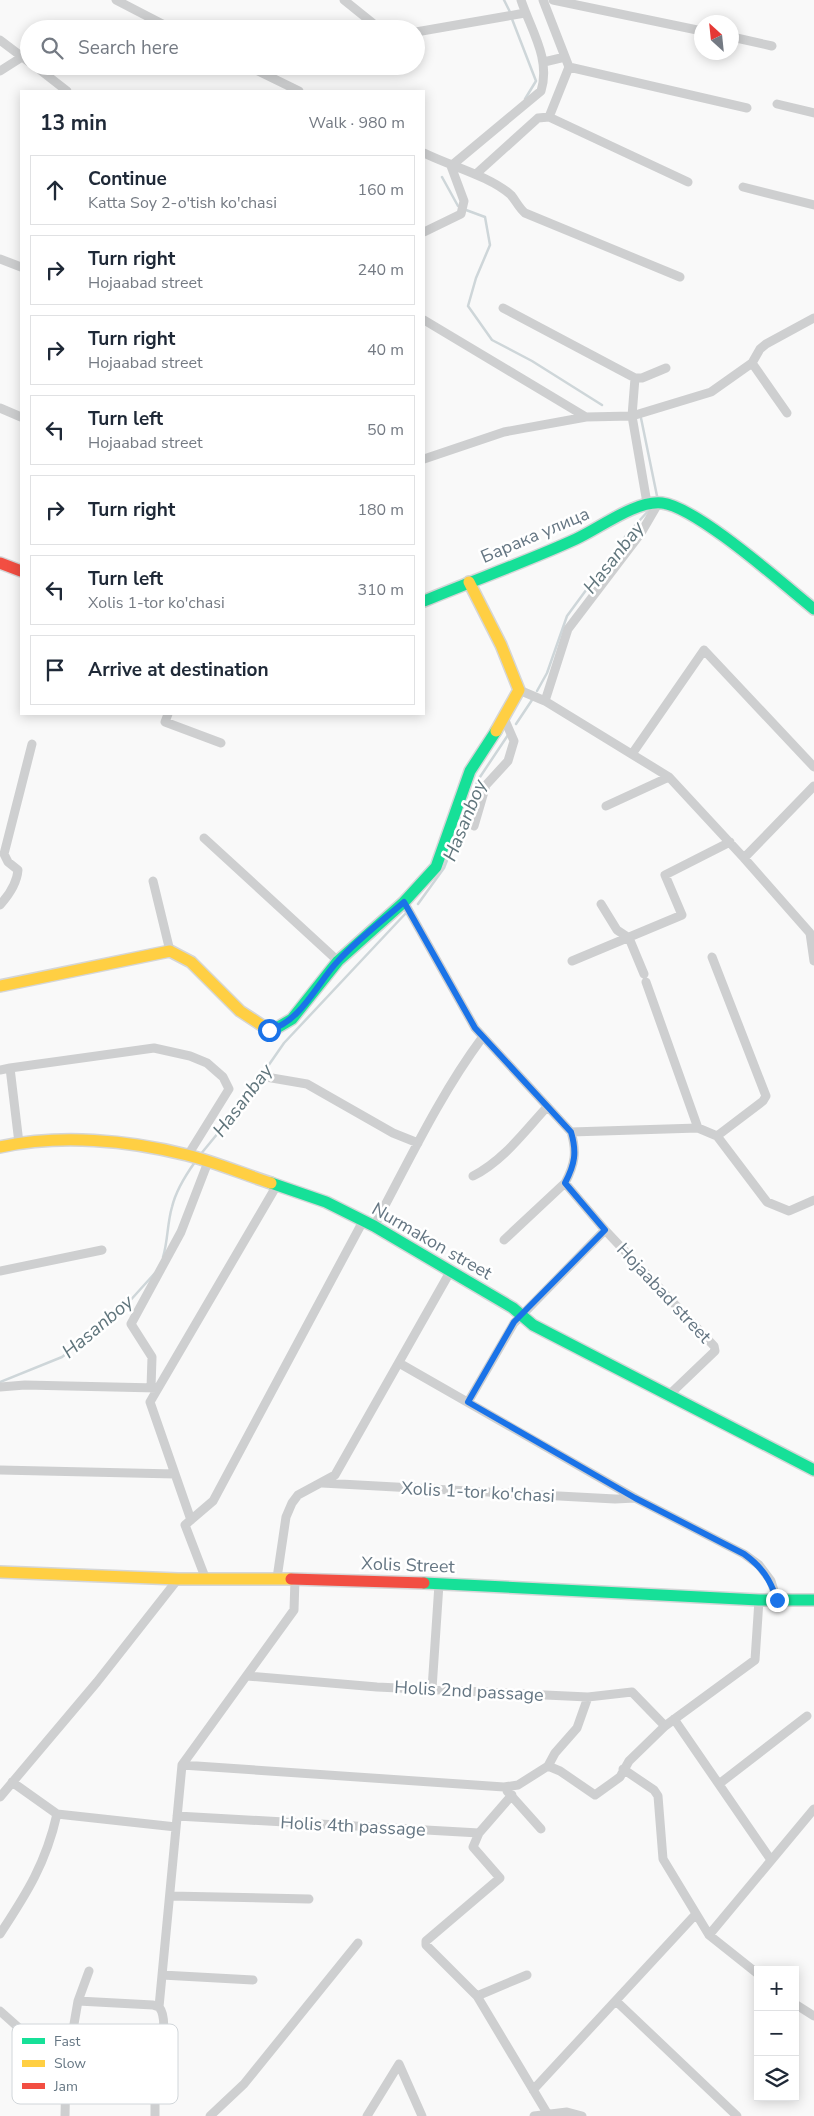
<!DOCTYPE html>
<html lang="en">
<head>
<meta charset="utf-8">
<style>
  body { margin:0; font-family:"Nunito Sans",sans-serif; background:#f2f2f3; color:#1f2937 }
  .controls { position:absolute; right:15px; bottom:15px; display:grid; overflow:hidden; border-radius:0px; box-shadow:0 2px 12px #0003 }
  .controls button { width:45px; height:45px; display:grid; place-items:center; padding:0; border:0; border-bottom:1px solid #e0e1e3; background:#fff; color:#1f2937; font:25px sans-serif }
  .compass { position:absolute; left:694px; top:15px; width:45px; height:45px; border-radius:50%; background:#fff; box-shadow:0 2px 12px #0003; rotate:333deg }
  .stop { position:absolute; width:15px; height:15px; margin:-11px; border:4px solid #1a73e8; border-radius:50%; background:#fff }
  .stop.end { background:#1a73e8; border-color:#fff; box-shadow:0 1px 5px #0008 }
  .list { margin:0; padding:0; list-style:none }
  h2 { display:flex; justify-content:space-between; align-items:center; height:65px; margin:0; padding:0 20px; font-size:21px }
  h2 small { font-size:16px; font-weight:400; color:#747a83 }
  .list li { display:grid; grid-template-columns:32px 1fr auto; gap:15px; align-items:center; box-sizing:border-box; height:70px; margin:0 10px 10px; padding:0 10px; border:1px solid #e0e1e3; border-radius:0px }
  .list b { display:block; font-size:19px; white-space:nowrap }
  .list p { margin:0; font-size:16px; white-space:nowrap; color:#747a83 }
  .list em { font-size:16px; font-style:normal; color:#747a83 }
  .icon { flex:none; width:28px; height:28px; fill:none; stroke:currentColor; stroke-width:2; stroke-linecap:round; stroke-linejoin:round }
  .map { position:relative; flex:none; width:814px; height:2116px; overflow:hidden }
  .search { position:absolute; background:#fff; box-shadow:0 2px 12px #0003; left:20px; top:20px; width:405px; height:55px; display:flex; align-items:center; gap:12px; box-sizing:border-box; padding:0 18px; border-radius:28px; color:#747a83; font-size:19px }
  .panel { position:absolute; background:#fff; box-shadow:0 2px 12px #0003; left:20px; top:90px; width:405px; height:625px; border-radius:0px }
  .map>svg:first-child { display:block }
</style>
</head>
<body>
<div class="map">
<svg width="814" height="2116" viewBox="0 0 814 2116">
  <rect width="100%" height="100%" fill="#f9f9f9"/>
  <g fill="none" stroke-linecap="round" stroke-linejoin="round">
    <!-- stream -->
    <path stroke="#ced6d9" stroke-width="2.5" d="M 504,0 L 510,12
      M 512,19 L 536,81 L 525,99
      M 442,177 L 458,206
      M 466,210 L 485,217 L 490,245 L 476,278 L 468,306 L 492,340 L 532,361 L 602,405
      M 641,418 L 657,496 L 655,499
      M 537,691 L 547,673 L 567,616 L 628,533 L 651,508
      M 516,724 L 532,700
      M 418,904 L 444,868 L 478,780 L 508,735
      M 200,1155 L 241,1105 L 284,1043 L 406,913
      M 163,1257 C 168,1241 167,1224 172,1207 C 176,1190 185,1176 195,1162
      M 0,1382 L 62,1357 L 118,1314 L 155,1273"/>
    <!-- fast casing -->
    <g stroke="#d5d6d7" stroke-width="14">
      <path id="fast" d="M 424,601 C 474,580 526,562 576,539 C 600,528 636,500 662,503 C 697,507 783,584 814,609
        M 275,1029 L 292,1019 L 338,961 L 404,902 L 436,867 L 470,771 L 496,731
        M 271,1183 L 326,1202 L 374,1226 L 513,1308 L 533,1325 L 814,1470
        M 424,1583 L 759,1600 L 814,1600"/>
    </g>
    <!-- slow casing -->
    <g stroke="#d5d6d7" stroke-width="14">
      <path id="slow" d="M 469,582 L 501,645 L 519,690 L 496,731
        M 0,986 L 170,951 L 191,962 L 240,1011 L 269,1030 L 275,1029
        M 0,1147 C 60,1134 128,1140 187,1155 C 215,1162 243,1174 271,1183
        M 0,1572 L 178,1579 L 291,1579"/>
    </g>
    <!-- jam casing -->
    <g stroke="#d5d6d7" stroke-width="14">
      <path id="jam" d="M 0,563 L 21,571
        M 291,1579 L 424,1583"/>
    </g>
    <!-- street -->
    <path stroke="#cecfd0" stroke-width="9" d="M 116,0 L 172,29
      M 344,0 L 380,29
      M 553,0 L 702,31
      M 416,32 L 525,13
      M 732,37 L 772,46
      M 0,40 L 29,62
      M 544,62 L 565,57
      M 35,66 L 67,91
      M 248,66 L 299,91
      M 569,67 L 747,108
      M 0,71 L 22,57
      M 777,104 L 814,113
      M 549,117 L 688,182
      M 424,153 C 450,166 490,176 511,195 C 516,201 519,208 525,213 L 680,277
      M 451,166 L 541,91 C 551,59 531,30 521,0
      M 476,174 L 538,118 L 549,117 L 569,67 L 543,0
      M 743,187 L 814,205
      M 424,232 L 461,214 L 464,201 L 451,166
      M 0,259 L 21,267
      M 503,308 L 635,378 L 642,378 L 666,368
      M 424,320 L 586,417
      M 752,363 L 787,413
      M 635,378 L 632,416 L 647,503
      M 0,408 L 21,417
      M 424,459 L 504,432 L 586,417 L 632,416 L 711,392 L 752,363 L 760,349 L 766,344 L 814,318
      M 519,690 L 545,701 L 669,777 L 744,858 L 810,933 L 814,961
      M 545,701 L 568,629 L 641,533 L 659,502
      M 168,714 L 165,722 L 221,743
      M 632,754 L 704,650 L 814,767
      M 606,806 L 669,777
      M 474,826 L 486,785 L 508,761 L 514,741 L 504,718
      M 204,838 L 338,961
      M 744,858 L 814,786
      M 153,881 L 170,951
      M 404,902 L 475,1028 L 571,1132 C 577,1152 575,1164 565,1183 L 605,1230 L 714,1346 L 715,1351 L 669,1395
      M 601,904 L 617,930 L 629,938 L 644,974
      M 0,905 C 9,895 17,883 18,870 L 8,862 L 4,854 L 32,744
      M 712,957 L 766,1096 L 763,1101 L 717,1136
      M 572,961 L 682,915 L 665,875 L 730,842
      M 646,982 L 698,1128
      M 10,1068 L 154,1048 L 190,1056 L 207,1063 L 223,1077 L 229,1089 L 188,1155
      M 0,1070 L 10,1068 L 19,1143
      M 266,1077 L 307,1084 L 393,1133 L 418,1143
      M 571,1132 L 698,1128 L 717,1136 L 767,1202 L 789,1211 L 814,1200
      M 473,1176 C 503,1161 524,1132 547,1107
      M 374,1226 C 408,1163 439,1096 482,1038
      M 504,1240 L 565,1183
      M 0,1271 L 102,1250
      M 399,1363 L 635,1498
      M 0,1387 L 25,1385 L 157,1388
      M 151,1388 L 152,1357 L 131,1324 L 181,1232 L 208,1162
      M 468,1402 L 514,1323 L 605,1230
      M 0,1470 L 175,1474
      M 322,1483 L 615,1499 L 635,1498 L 744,1554 L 759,1565 L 771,1581 L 777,1600
      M 191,1520 L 150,1402 L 277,1185
      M 205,1577 L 185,1525 L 213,1501 L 363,1221
      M 277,1578 L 286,1517 L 292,1503 L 298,1495 L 335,1475 L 450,1272
      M 247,1676 L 377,1687 L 588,1697 L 632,1692 L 665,1726
      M 432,1689 L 439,1584
      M 674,1719 L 771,1860
      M 182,1765 L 504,1787 L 518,1785 L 548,1766 L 555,1753 L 577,1728 L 588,1697
      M 548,1766 L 560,1771 L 595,1795 L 620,1777 L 629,1761 L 665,1726 L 755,1660 L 759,1600
      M 623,1769 L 654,1790 L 658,1796 L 663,1859 L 709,1935 L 758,1974
      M 719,1784 L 807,1716
      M 507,1791 L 541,1829
      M 0,1797 L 97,1682 L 178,1579
      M 57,1814 L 176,1827
      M 177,1816 L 479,1833 L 512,1795
      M 479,1833 L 473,1847 L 500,1878 L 426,1941 L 426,1945 L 477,1996 L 547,2113
      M 170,1896 L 309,1899
      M 0,1934 C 27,1893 46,1863 57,1814 L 12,1782
      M 709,1935 L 814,1809
      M 162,1975 L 253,1980
      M 477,1996 L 527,1975
      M 78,2001 L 153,2005 L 159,2007
      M 616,2001 L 737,2116
      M 795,2004 L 814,2016
      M 0,2011 L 66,2070 L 65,2116
      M 399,2064 L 422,2116
      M 66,2070 L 78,2001 L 89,1971
      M 533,2090 L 695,1915
      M 155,2116 C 155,2107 155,2097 155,2088 C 157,2069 171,2021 159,2007 L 182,1765 L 294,1610 L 295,1579
      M 210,2116 L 244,2084 L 358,1943
      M 367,2116 L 399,2064
      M 534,2116 L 567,2112 L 582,2116"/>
    <!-- fast -->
    <use href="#fast" stroke="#16e098" stroke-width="11"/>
    <!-- slow -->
    <use href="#slow" stroke="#ffcf43" stroke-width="11"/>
    <!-- jam -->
    <use href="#jam" stroke="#f24e42" stroke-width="11"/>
  </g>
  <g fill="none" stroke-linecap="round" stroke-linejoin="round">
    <!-- route -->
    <path stroke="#1a73e8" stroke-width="6" d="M 269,1030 C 301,1022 317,983 338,961 C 358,939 382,921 404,902 L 475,1028 L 571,1132 C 577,1152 575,1164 565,1183 L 605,1230 L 514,1322 L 468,1402 L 635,1498 L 744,1554 C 762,1567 770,1579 777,1600"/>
  </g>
  <g text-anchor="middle" stroke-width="5" stroke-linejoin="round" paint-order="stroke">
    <!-- street labels -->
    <g font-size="18" fill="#657683" stroke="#fff">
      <text transform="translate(535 535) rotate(-23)" y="6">Барака улица</text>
      <text transform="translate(432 1241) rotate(30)" y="6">Nurmakon street</text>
      <text transform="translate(664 1293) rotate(47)" y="6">Hojaabad street</text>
      <text transform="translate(478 1492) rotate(3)" y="6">Xolis 1-tor ko'chasi</text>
      <text transform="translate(408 1565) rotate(2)" y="6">Xolis Street</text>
      <text transform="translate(469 1691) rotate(3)" y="6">Holis 2nd passage</text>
      <text transform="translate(353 1826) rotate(3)" y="6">Holis 4th passage</text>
    </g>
    <!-- water labels -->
    <g font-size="19" font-style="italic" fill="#60757c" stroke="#fff">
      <text transform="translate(613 557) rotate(-52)" y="7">Hasanbay</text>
      <text transform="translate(464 820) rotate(-68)" y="7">Hasanboy</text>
      <text transform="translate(242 1100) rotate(-53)" y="7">Hasanbay</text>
      <text transform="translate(97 1326) rotate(-40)" y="7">Hasanboy</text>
    </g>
  </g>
  <!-- legend -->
  <rect x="12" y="2024" width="166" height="80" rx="8" fill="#fff" stroke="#d1d6da" stroke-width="1"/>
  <rect x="22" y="2038" width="23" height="6" fill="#16e098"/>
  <rect x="22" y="2060" width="23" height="7" fill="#ffcf43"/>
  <rect x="22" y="2083" width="23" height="6" fill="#f24e42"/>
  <g font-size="14" fill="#657683">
    <text x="54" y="2046">Fast</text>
    <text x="54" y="2068">Slow</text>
    <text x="54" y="2091">Jam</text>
  </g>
</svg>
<div class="controls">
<button>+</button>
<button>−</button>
<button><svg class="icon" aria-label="layers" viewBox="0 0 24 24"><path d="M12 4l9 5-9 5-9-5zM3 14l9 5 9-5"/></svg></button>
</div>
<svg class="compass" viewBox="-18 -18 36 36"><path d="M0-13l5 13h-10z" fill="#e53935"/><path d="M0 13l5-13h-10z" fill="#747a83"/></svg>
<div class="stop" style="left:269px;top:1030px"></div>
<div class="stop end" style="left:777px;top:1600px"></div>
<div class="search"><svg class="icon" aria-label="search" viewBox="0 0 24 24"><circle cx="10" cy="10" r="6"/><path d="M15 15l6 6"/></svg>Search here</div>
<section class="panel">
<h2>13 min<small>Walk · 980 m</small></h2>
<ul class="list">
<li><svg class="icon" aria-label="ahead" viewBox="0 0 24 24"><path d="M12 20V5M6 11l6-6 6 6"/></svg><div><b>Continue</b><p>Katta Soy 2-o'tish ko'chasi</p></div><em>160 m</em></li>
<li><svg class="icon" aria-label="right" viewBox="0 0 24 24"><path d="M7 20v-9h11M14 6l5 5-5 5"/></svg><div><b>Turn right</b><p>Hojaabad street</p></div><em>240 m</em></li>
<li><svg class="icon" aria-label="right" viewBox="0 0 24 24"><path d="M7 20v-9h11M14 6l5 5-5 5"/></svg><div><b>Turn right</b><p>Hojaabad street</p></div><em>40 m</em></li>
<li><svg class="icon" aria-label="left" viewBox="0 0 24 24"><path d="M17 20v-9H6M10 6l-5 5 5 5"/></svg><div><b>Turn left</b><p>Hojaabad street</p></div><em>50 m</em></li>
<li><svg class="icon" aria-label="right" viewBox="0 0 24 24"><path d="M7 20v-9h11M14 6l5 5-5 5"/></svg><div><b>Turn right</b></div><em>180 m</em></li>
<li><svg class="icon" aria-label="left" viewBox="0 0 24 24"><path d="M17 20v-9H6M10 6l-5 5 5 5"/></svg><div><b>Turn left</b><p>Xolis 1-tor ko'chasi</p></div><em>310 m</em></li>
<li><svg class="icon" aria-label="arrive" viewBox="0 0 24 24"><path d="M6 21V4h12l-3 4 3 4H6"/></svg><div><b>Arrive at destination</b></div></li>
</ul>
</section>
</div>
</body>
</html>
